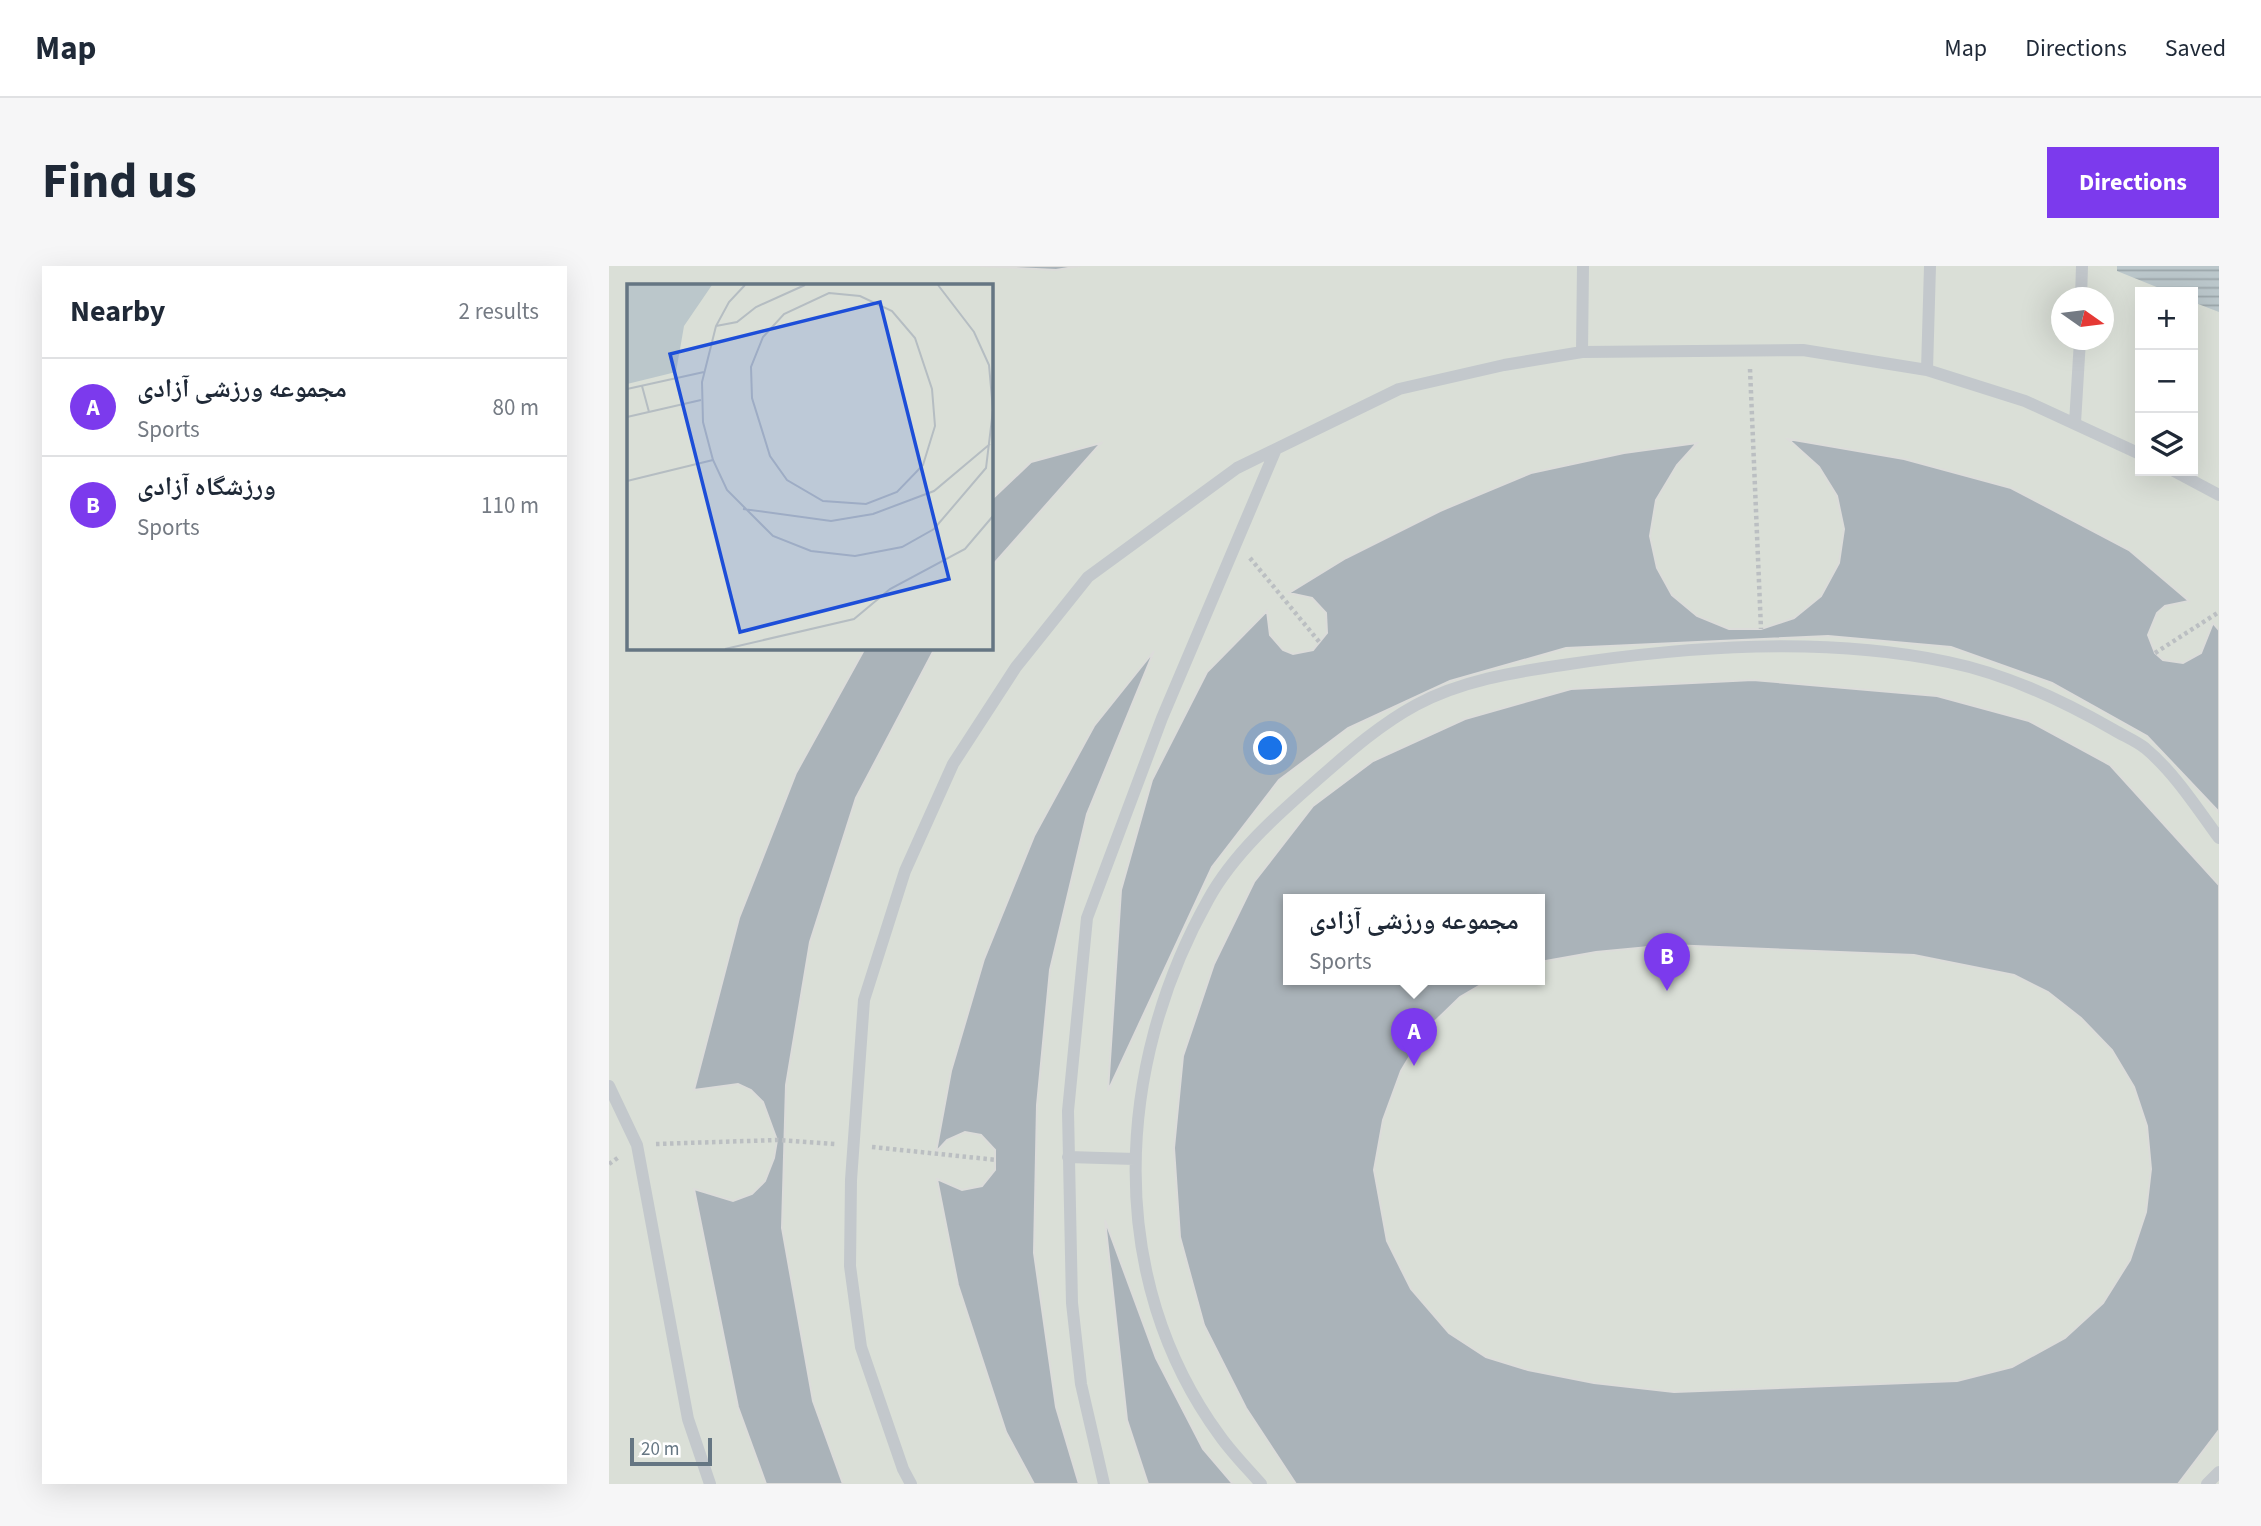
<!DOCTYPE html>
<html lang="en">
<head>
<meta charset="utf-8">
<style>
  body { margin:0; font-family:"Source Sans 3","Noto Naskh Arabic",sans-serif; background:#f6f6f7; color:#1f2937 }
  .controls { position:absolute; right:21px; top:21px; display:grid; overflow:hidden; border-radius:0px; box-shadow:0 7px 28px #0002 }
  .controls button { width:63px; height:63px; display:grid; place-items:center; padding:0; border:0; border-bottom:2px solid #e0e1e3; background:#fff; color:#1f2937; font:35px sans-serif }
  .compass { position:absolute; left:1442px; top:21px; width:63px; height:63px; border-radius:50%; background:#fff; box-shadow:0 7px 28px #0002; rotate:104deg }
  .scale { position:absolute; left:21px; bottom:18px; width:82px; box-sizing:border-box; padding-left:7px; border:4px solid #657683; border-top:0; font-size:19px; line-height:24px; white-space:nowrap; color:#657683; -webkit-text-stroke:5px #fff; paint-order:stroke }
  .you { position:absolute; left:662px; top:483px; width:24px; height:24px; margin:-18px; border:5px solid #fff; border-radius:50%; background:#1a73e8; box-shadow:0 0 0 10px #1a73e833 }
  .badge { display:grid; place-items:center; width:46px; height:46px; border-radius:50%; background:#7c3aed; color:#fff; font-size:23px; font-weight:700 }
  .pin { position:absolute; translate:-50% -58px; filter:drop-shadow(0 2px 4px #0008) }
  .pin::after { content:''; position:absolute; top:37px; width:24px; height:21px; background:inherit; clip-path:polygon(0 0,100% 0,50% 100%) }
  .popup { position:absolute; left:674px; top:628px; width:262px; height:91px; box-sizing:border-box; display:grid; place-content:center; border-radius:0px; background:#fff; filter:drop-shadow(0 2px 5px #0005); font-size:23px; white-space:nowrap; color:#747a83 }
  .popup b { font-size:26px; color:#1f2937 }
  .popup::after { content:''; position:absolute; left:50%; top:100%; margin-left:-14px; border:14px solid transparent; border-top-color:#fff }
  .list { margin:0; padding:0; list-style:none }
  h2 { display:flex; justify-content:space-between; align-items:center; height:91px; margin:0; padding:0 28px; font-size:30px }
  h2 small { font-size:23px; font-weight:400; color:#747a83 }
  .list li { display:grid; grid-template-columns:46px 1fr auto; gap:21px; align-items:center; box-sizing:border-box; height:98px; padding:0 28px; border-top:2px solid #e0e1e3 }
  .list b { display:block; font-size:26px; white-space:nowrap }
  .list p { margin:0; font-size:23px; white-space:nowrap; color:#747a83 }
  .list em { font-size:23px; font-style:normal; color:#747a83 }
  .icon { flex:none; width:38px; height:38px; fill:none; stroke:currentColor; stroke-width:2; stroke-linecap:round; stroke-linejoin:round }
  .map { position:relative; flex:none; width:1610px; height:1218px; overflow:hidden; border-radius:0px }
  header { display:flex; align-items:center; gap:42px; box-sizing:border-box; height:98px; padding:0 35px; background:#fff; border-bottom:2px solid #e0e1e3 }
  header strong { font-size:33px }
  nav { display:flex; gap:38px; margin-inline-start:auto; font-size:24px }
  .intro { display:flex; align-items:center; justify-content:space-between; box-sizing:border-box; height:168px; padding:0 42px }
  h1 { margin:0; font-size:49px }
  .button { padding:18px 32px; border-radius:0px; background:#7c3aed; color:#fff; font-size:24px; font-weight:700 }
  main { display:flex; gap:42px; padding:0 42px }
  aside { flex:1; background:#fff; border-radius:0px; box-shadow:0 7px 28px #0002 }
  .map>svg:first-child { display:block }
</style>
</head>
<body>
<header>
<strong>Map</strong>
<nav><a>Map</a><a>Directions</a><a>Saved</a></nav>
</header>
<div class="intro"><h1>Find us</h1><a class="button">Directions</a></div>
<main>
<aside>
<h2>Nearby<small>2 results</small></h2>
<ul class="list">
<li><span class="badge">A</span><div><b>مجموعه ورزشی آزادی</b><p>Sports</p></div><em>80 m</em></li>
<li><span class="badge">B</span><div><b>ورزشگاه آزادی</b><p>Sports</p></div><em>110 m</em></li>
</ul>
</aside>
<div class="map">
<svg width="1610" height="1218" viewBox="0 0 1610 1218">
  <defs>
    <pattern id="water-rules" width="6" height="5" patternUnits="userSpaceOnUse" patternTransform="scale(1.75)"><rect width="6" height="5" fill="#bbc7cb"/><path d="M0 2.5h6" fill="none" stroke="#9ca6aa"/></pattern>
  </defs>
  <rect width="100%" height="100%" fill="#fafaf8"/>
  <!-- garden -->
  <path fill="#dadfd7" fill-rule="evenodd" d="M 0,0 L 1610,0 L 1610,1218 L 0,1218 ZM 19,19 L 382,19 L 382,382 L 19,382 ZM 1531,26 L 1584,26 L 1584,205 L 1531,205 ZM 1452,32 L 1494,32 L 1494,74 L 1452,74 ZM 679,634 L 931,634 L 931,714 L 679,714 Z"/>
  <!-- water -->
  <path fill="url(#water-rules)" d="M 1508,0 L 1610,0 L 1610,46 L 1584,36 L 1584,26 L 1560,26 L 1508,5 Z"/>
  <!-- building -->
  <path fill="#aab3b9" stroke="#dcdcda" stroke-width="2" fill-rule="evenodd" d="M 371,0 L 471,0 L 447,4 Z
    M 1179,173 L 1295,193 L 1402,222 L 1520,284 L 1580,335 L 1556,340 L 1548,347 L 1539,369 L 1546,387 L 1554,394 L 1574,397 L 1592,387 L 1604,357 L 1610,364 L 1610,546 L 1538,470 L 1443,417 L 1342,381 L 1219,370 L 957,382 L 841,415 L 739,462 L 670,514 L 603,601 L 499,825 L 512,624 L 543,514 L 598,406 L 658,345 L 661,369 L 674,384 L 684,388 L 704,384 L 718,367 L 717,347 L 703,332 L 680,327 L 737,292 L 831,245 L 922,207 L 1015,187 L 1088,177 L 1068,199 L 1047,234 L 1041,270 L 1048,302 L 1063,329 L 1088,350 L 1120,363 L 1152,363 L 1185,352 L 1212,330 L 1230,297 L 1235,263 L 1228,230 L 1210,201 Z
    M 492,177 L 382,301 L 382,234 L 422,196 Z
    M 256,382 L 326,382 L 247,532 L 201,676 L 177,819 L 173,962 L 204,1135 L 234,1218 L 157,1218 L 129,1141 L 85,923 L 124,935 L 143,928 L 156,915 L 165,892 L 168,874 L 154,836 L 142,824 L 129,818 L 85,824 L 130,652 L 187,507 Z
    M 545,385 L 478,548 L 441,704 L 428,839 L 425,987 L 447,1141 L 470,1218 L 425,1218 L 397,1166 L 349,1019 L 328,913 L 353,924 L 373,920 L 386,904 L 386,884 L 372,869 L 356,866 L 338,874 L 327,886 L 342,805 L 375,693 L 425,570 L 485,460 Z
    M 1144,414 L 1328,430 L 1420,455 L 1501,499 L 1610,619 L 1610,1164 L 1569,1218 L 687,1218 L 637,1142 L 595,1059 L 571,971 L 565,882 L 574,790 L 605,698 L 645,616 L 704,540 L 764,495 L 856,453 L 962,423 ZM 679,634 L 931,634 L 931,696 L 987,686 L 1061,679 L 1305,689 L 1405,709 L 1439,726 L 1472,752 L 1503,784 L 1525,821 L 1538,860 L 1542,903 L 1537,946 L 1521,994 L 1494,1037 L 1456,1072 L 1403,1101 L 1348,1115 L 1065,1126 L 985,1117 L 919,1104 L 877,1091 L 840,1067 L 802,1023 L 778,975 L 765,904 L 774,854 L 792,805 L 816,765 L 851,731 L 880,714 L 679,714 Z
    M 496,954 L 547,1092 L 594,1183 L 624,1218 L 539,1218 L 518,1154 Z"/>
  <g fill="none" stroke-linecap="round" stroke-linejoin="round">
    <!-- path -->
    <path stroke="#bbbfc2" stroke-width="4.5" stroke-dasharray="3.5 3.5" stroke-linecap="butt" d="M 1141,103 L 1152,363
      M 641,292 L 712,378
      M 1546,387 L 1610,346
      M 47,878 L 168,874 L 227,878
      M 263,881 L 388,894
      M 0,898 L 10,891"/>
    <!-- service -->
    <path stroke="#c3c8cc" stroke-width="12" d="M 1472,32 L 1473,0
      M 973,86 L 974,0
      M 1318,104 L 1321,0
      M 1466,157 L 1471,74
      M 1565,205 L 1610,229
      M 0,820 L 28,879 L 79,1153 L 101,1218
      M 459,891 L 526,893
      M 302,1218 L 294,1203 L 252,1081 L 241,1000 L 242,914 L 255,734 L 296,605 L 344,498 L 407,401 L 479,311 L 628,202 L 790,123 L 895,99 L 973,86 L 1194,84 L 1318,104 L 1416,135 L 1531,188
      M 495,1218 L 472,1118 L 463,1037 L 459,845 L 478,652 L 553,452 L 667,183
      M 652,1218 C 638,1202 623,1187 611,1170 C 495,1012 506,800 599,634 C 624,588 668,549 707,515 C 739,487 770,459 807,439 C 851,415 905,406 954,399 C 1079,380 1215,370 1339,396 C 1398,408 1453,434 1505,464 C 1515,470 1527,475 1536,482 C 1565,506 1588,542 1610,572
      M 1598,1218 L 1610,1206"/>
  </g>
  <!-- overview -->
  <g transform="translate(18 18)">
    <rect width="366" height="366" fill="#fafaf8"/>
    <path d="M 0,1 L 366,1 L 366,365 L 0,365 Z" fill="#dadfd7"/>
    <path d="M 0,1 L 85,1 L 57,42 L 49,88 L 0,100 Z" fill="#bbc7cb"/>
    <path fill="none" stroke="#b5bdc2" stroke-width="2" d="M 118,1 L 102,18 L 89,42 L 75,98 L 76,138 L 86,176 L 100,206 L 146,252 L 184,267 L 228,272 L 275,263 L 307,245 L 359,184 L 366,126 L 362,81 L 347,48 L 311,1M 202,9 L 233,12 L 265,27 L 288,54 L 305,105 L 308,142 L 296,181 L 270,208 L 239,220 L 196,217 L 160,196 L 143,172 L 125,114 L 124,83 L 136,53 L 157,30 ZM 89,42 L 110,38 L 129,23 L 178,1M 15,102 L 22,128M 0,105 L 77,88M 0,133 L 74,116M 0,197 L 86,176M 116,225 L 204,237 L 246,230 L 307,207 L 363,160M 98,365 L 227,335 L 263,305 L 338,265 L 366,232"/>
    <path fill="#1d4ed8" fill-opacity="0.15" stroke="#1d4ed8" stroke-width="3.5" d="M 253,18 L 322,295 L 113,348 L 43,70 Z"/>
    <rect width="366" height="366" fill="none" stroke="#657683" stroke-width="3.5"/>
  </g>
</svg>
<div class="controls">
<button>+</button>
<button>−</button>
<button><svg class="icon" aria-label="layers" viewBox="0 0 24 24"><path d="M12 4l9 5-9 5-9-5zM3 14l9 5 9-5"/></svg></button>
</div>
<svg class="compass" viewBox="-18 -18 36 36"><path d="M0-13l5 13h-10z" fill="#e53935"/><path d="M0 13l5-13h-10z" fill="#747a83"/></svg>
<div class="scale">20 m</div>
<div class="you"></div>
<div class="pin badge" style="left:805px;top:800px">A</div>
<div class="popup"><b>مجموعه ورزشی آزادی</b>Sports</div>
<div class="pin badge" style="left:1058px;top:725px">B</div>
</div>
</main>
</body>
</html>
